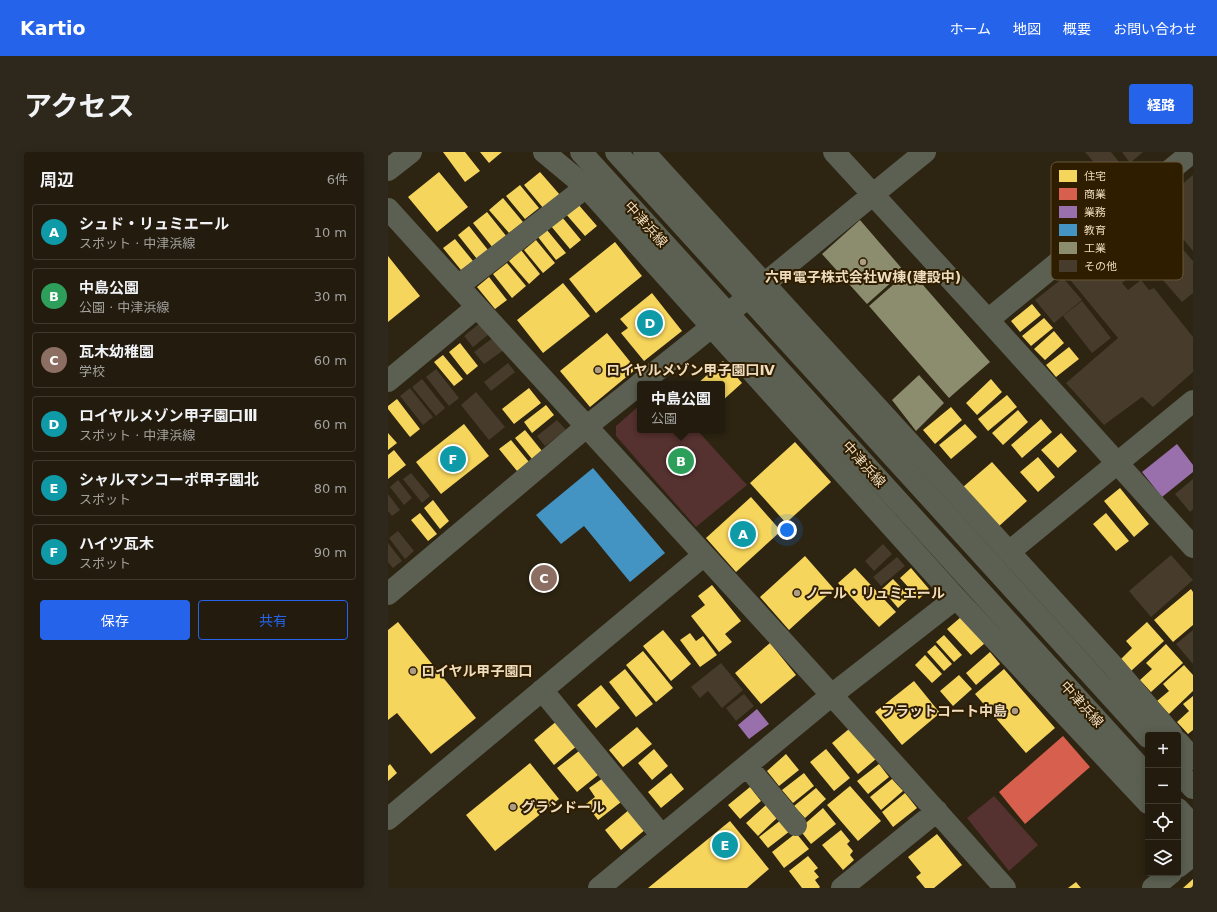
<!DOCTYPE html>
<html lang="ja">
<head>
<meta charset="utf-8">
<style>
  body { margin:0; font-family:"DejaVu Sans","Noto Sans JP",sans-serif; background:#2e281c; color:#f1f3f6 }
  .controls { position:absolute; right:12px; bottom:12px; display:grid; overflow:hidden; border-radius:4px; box-shadow:0 2px 10px #0003 }
  .controls button { width:36px; height:36px; display:grid; place-items:center; padding:0; border:0; border-bottom:1px solid #3f392e; background:#221b0e; color:#f1f3f6; font:20px sans-serif }
  .you { position:absolute; left:399px; top:378px; width:14px; height:14px; margin:-10px; border:3px solid #fff; border-radius:50%; background:#1a73e8; box-shadow:0 0 0 6px #1a73e833 }
  .badge { display:grid; place-items:center; width:26px; height:26px; border-radius:50%; background:#2563eb; color:#fff; font-size:13px; font-weight:700 }
  .pin { position:absolute; translate:-50% -50%; border:2px solid #fff; box-shadow:0 1px 4px #0006 }
  .popup { position:absolute; left:249px; top:229px; width:88px; height:52px; box-sizing:border-box; display:grid; place-content:center; border-radius:4px; background:#221b0e; filter:drop-shadow(0 1px 3px #0005); font-size:13px; white-space:nowrap; color:#a2a19e }
  .popup b { font-size:15px; color:#f1f3f6 }
  .popup::after { content:''; position:absolute; left:50%; top:100%; margin-left:-8px; border:8px solid transparent; border-top-color:#221b0e }
  .list { margin:0; padding:0; list-style:none }
  h2 { display:flex; justify-content:space-between; align-items:center; height:52px; margin:0; padding:0 16px; font-size:17px }
  h2 small { font-size:13px; font-weight:400; color:#a2a19e }
  .list li { display:grid; grid-template-columns:26px 1fr auto; gap:12px; align-items:center; box-sizing:border-box; height:56px; margin:0 8px 8px; padding:0 8px; border:1px solid #3f392e; border-radius:4px }
  .list b { display:block; font-size:15px; white-space:nowrap }
  .list p { margin:0; font-size:13px; white-space:nowrap; color:#a2a19e }
  .list em { font-size:13px; font-style:normal; color:#a2a19e }
  .actions { display:flex; gap:8px; padding:12px 16px }
  .actions a { flex:1; padding:9px 0; border:1px solid #2563eb; border-radius:4px; text-align:center; font-size:14px; color:#2563eb }
  .actions .main { background:#2563eb; color:#fff }
  .icon { flex:none; width:22px; height:22px; fill:none; stroke:currentColor; stroke-width:2; stroke-linecap:round; stroke-linejoin:round }
  .map { position:relative; flex:none; width:805px; height:736px; overflow:hidden; border-radius:4px }
  header { display:flex; align-items:center; gap:24px; box-sizing:border-box; height:56px; padding:0 20px; background:#2563eb; color:#fff }
  header strong { font-size:19px }
  nav { display:flex; gap:22px; margin-inline-start:auto; font-size:14px }
  .intro { display:flex; align-items:center; justify-content:space-between; box-sizing:border-box; height:96px; padding:0 24px }
  h1 { margin:0; font-size:28px }
  .button { padding:10px 18px; border-radius:4px; background:#2563eb; color:#fff; font-size:14px; font-weight:700 }
  main { display:flex; gap:24px; padding:0 24px }
  aside { flex:1; background:#221b0e; border-radius:4px; box-shadow:0 2px 10px #0003 }
  .map>svg:first-child { display:block }
</style>
</head>
<body>
<header>
<strong>Kartio</strong>
<nav><a>ホーム</a><a>地図</a><a>概要</a><a>お問い合わせ</a></nav>
</header>
<div class="intro"><h1>アクセス</h1><a class="button">経路</a></div>
<main>
<aside>
<h2>周辺<small>6件</small></h2>
<ul class="list">
<li><span class="badge" style="background:#0f9aa8">A</span><div><b>シュド・リュミエール</b><p>スポット · 中津浜線</p></div><em>10 m</em></li>
<li><span class="badge" style="background:#2e9e5b">B</span><div><b>中島公園</b><p>公園 · 中津浜線</p></div><em>30 m</em></li>
<li><span class="badge" style="background:#8d6e63">C</span><div><b>瓦木幼稚園</b><p>学校</p></div><em>60 m</em></li>
<li><span class="badge" style="background:#0f9aa8">D</span><div><b>ロイヤルメゾン甲子園口Ⅲ</b><p>スポット · 中津浜線</p></div><em>60 m</em></li>
<li><span class="badge" style="background:#0f9aa8">E</span><div><b>シャルマンコーポ甲子園北</b><p>スポット</p></div><em>80 m</em></li>
<li><span class="badge" style="background:#0f9aa8">F</span><div><b>ハイツ瓦木</b><p>スポット</p></div><em>90 m</em></li>
</ul>
<div class="actions"><a class="main">保存</a><a>共有</a></div>
</aside>
<div class="map">
<svg width="805" height="736" viewBox="0 0 805 736">
  <rect width="100%" height="100%" fill="#2d2412"/>
  <!-- green -->
  <path fill="#55312f" d="M 252,253 L 252,278 L 309,278 L 359,333 L 308,375 L 228,284 L 228,274 Z
    M 606,644 L 650,693 L 621,719 L 579,666 Z"/>
  <!-- homes -->
  <path fill="#f6d55c" d="M 55,0 L 77,0 L 92,19 L 77,30 Z
    M 92,0 L 114,0 L 101,11 Z
    M 51,20 L 80,55 L 49,80 L 20,45 Z
    M 152,20 L 172,43 L 156,57 L 136,33 Z
    M 132,33 L 151,56 L 137,67 L 118,44 Z
    M 115,46 L 135,70 L 121,81 L 101,58 Z
    M 189,51 L 209,74 L 197,84 L 177,61 Z
    M 99,60 L 119,85 L 105,96 L 85,71 Z
    M 174,65 L 193,88 L 182,97 L 163,74 Z
    M 81,74 L 100,98 L 89,107 L 70,83 Z
    M 159,78 L 178,101 L 168,108 L 150,85 Z
    M 67,87 L 85,109 L 73,118 L 55,96 Z
    M 148,88 L 167,111 L 155,121 L 136,98 Z
    M 227,90 L 254,124 L 208,161 L 181,127 Z
    M 133,98 L 152,122 L 141,132 L 121,109 Z
    M 0,104 L 32,144 L 0,170 Z
    M 119,111 L 138,134 L 124,146 L 105,122 Z
    M 101,125 L 119,148 L 107,157 L 89,135 Z
    M 175,131 L 202,164 L 155,201 L 129,168 Z
    M 264,141 L 294,179 L 256,209 L 233,181 L 240,176 L 232,167 Z
    M 644,152 L 653,163 L 632,180 L 623,169 Z
    M 656,166 L 665,176 L 643,194 L 634,184 Z
    M 666,179 L 676,191 L 657,208 L 646,197 Z
    M 219,181 L 248,217 L 202,255 L 172,219 Z
    M 72,191 L 90,214 L 79,223 L 61,200 Z
    M 681,195 L 691,207 L 668,225 L 658,213 Z
    M 55,203 L 75,227 L 66,234 L 46,210 Z
    M 335,209 L 354,231 L 334,249 L 334,232 L 309,232 Z
    M 603,227 L 614,240 L 589,263 L 578,251 Z
    M 141,236 L 153,251 L 126,272 L 114,257 Z
    M 619,243 L 629,255 L 600,279 L 590,267 Z
    M 9,247 L 32,277 L 22,285 L 0,257 L 0,254 Z
    M 158,253 L 166,263 L 144,281 L 136,270 Z
    M 563,255 L 574,268 L 547,292 L 535,278 Z
    M 630,258 L 640,270 L 615,293 L 604,281 Z
    M 653,267 L 664,280 L 634,306 L 623,293 Z
    M 76,272 L 101,304 L 53,342 L 28,310 Z
    M 577,272 L 589,285 L 563,307 L 551,293 Z
    M 137,278 L 154,299 L 144,307 L 127,286 Z
    M 0,281 L 9,291 L 0,298 Z
    M 673,281 L 689,299 L 670,316 L 653,298 Z
    M 123,288 L 141,310 L 129,319 L 111,297 Z
    M 407,290 L 443,330 L 398,371 L 362,331 Z
    M 6,298 L 18,313 L 0,327 L 0,303 Z
    M 650,305 L 667,325 L 650,340 L 632,320 Z
    M 604,310 L 639,349 L 610,375 L 575,335 Z
    M 732,336 L 761,372 L 746,385 L 716,349 Z
    M 363,345 L 393,379 L 348,420 L 318,386 Z
    M 45,348 L 61,369 L 52,377 L 36,356 Z
    M 32,361 L 49,382 L 40,389 L 23,368 Z
    M 718,361 L 741,389 L 728,399 L 705,372 Z
    M 417,404 L 446,437 L 401,478 L 372,445 Z
    M 467,416 L 508,460 L 491,475 L 450,431 Z
    M 523,416 L 541,437 L 531,447 L 512,426 Z
    M 505,427 L 522,445 L 510,456 L 494,437 Z
    M 324,433 L 353,469 L 337,482 L 344,490 L 331,500 L 303,464 L 317,453 L 310,444 Z
    M 803,437 L 805,440 L 805,473 L 785,490 L 766,468 Z
    M 573,465 L 597,491 L 583,503 L 559,477 Z
    M 10,470 L 88,566 L 43,602 L 9,561 L 0,568 L 0,478 Z
    M 759,470 L 776,489 L 743,519 L 733,507 L 744,496 L 738,489 Z
    M 275,478 L 303,512 L 283,529 L 255,494 Z
    M 302,481 L 308,489 L 315,484 L 329,503 L 312,515 L 292,488 Z
    M 556,483 L 574,503 L 566,510 L 548,490 Z
    M 382,491 L 408,523 L 373,552 L 347,521 Z
    M 778,492 L 795,511 L 763,540 L 752,528 L 764,517 L 758,511 Z
    M 547,493 L 564,512 L 556,519 L 539,500 Z
    M 255,499 L 285,536 L 268,550 L 238,513 Z
    M 602,500 L 612,512 L 588,533 L 578,521 Z
    M 537,503 L 554,522 L 544,531 L 527,513 Z
    M 796,513 L 805,523 L 805,539 L 781,562 L 769,549 L 781,539 L 775,532 Z
    M 237,517 L 265,552 L 248,565 L 221,530 Z
    M 616,517 L 667,576 L 638,601 L 587,542 Z
    M 571,523 L 584,537 L 565,554 L 552,539 Z
    M 526,529 L 552,561 L 514,593 L 487,560 Z
    M 213,533 L 232,556 L 208,576 L 189,553 Z
    M 805,544 L 805,578 L 800,582 L 789,570 L 801,559 L 795,552 Z
    M 170,568 L 190,593 L 166,613 L 146,588 Z
    M 249,575 L 264,592 L 235,615 L 221,598 Z
    M 461,577 L 488,607 L 470,622 L 444,591 Z
    M 266,597 L 280,614 L 264,628 L 250,611 Z
    M 438,597 L 462,626 L 446,639 L 422,610 Z
    M 191,599 L 210,623 L 189,640 L 169,616 Z
    M 398,602 L 411,618 L 391,634 L 379,619 Z
    M 142,611 L 171,647 L 107,699 L 78,663 Z
    M 2,612 L 9,621 L 0,629 L 0,614 Z
    M 491,612 L 501,625 L 480,642 L 469,629 Z
    M 283,621 L 296,637 L 273,656 L 260,640 Z
    M 416,621 L 426,634 L 405,651 L 394,638 Z
    M 215,626 L 233,650 L 210,668 L 198,652 L 207,645 L 201,636 Z
    M 504,627 L 515,639 L 493,658 L 482,645 Z
    M 462,634 L 493,669 L 470,689 L 439,653 Z
    M 362,635 L 373,649 L 352,667 L 340,653 Z
    M 428,636 L 438,647 L 417,666 L 406,654 Z
    M 517,641 L 529,656 L 505,675 L 494,660 Z
    M 378,653 L 389,666 L 370,684 L 358,671 Z
    M 435,656 L 448,672 L 423,692 L 411,677 Z
    M 242,657 L 258,677 L 233,698 L 217,678 Z
    M 393,668 L 402,679 L 380,696 L 371,685 Z
    M 342,669 L 381,717 L 359,736 L 260,736 Z
    M 453,678 L 462,689 L 459,692 L 465,699 L 462,703 L 466,708 L 455,718 L 434,693 Z
    M 408,681 L 421,697 L 396,716 L 384,700 Z
    M 549,682 L 574,713 L 546,736 L 537,736 L 528,725 L 533,721 L 520,705 Z
    M 420,704 L 430,716 L 426,719 L 431,725 L 427,728 L 432,735 L 431,736 L 414,736 L 401,719 Z
    M 805,727 L 805,736 L 795,736 Z
    M 688,730 L 693,736 L 680,736 Z"/>
  <!-- shops -->
  <path fill="#d6604d" d="M 675,584 L 702,615 L 637,672 L 611,640 Z"/>
  <!-- offices -->
  <path fill="#9970ab" d="M 789,292 L 805,313 L 805,320 L 774,345 L 754,320 Z
    M 369,557 L 381,572 L 361,587 L 350,573 Z"/>
  <!-- schools -->
  <path fill="#4393c3" d="M 205,316 L 277,401 L 242,430 L 196,374 L 173,392 L 148,363 Z"/>
  <!-- industry -->
  <path fill="#8c8c6e" d="M 472,68 L 516,119 L 479,152 L 434,102 Z
    M 522,118 L 602,210 L 561,246 L 481,154 Z
    M 531,223 L 556,251 L 528,279 L 504,248 Z"/>
  <!-- building -->
  <path fill="#473c2b" d="M 697,0 L 723,0 L 736,16 L 721,28 Z
    M 734,0 L 755,0 L 742,11 Z
    M 805,23 L 805,99 L 768,54 Z
    M 761,58 L 805,109 L 805,141 L 794,150 L 760,111 L 734,131 L 740,138 L 753,128 L 761,138 L 766,136 L 805,185 L 805,220 L 765,255 L 754,245 L 716,273 L 678,231 L 730,186 L 679,124 Z
    M 675,126 L 694,148 L 666,171 L 647,148 Z
    M 694,149 L 723,186 L 704,201 L 675,164 Z
    M 92,171 L 101,182 L 85,195 L 76,184 Z
    M 106,185 L 116,198 L 96,212 L 86,200 Z
    M 120,211 L 127,220 L 103,239 L 96,230 Z
    M 48,217 L 71,246 L 61,254 L 38,225 Z
    M 34,227 L 57,256 L 48,264 L 24,235 Z
    M 22,236 L 45,265 L 35,273 L 12,244 Z
    M 88,240 L 117,275 L 101,288 L 73,253 Z
    M 169,268 L 178,278 L 157,294 L 149,284 Z
    M 23,321 L 42,344 L 34,351 L 15,327 Z
    M 805,327 L 805,357 L 802,360 L 787,342 Z
    M 10,328 L 24,346 L 16,353 L 2,335 Z
    M 0,342 L 12,358 L 4,364 L 0,359 Z
    M 10,379 L 26,399 L 17,407 L 1,386 Z
    M 0,391 L 14,409 L 5,416 L 0,410 Z
    M 495,392 L 504,402 L 486,419 L 477,409 Z
    M 783,403 L 805,428 L 763,465 L 741,439 Z
    M 509,405 L 517,414 L 493,434 L 485,425 Z
    M 805,478 L 805,512 L 788,492 Z
    M 333,511 L 355,538 L 334,556 L 320,539 L 312,546 L 303,535 Z
    M 356,542 L 366,554 L 348,569 L 338,556 Z"/>
  <g fill="none" stroke-linecap="round" stroke-linejoin="round">
    <!-- minor -->
    <path stroke="#5b6052" stroke-width="22" d="M 156,0 L 198,35 L 568,446 L 760,651
      M 256,0 L 727,516 L 784,583
      M 446,0 L 600,168 L 805,395
      M 0,18 L 23,0
      M 0,57 C 205,283 414,507 617,736
      M 70,134 L 198,35
      M 600,168 L 797,6
      M 0,229 L 89,155
      M 252,232 C 349,156 442,77 537,0
      M 621,400 L 805,249
      M 0,442 L 198,275 L 252,232
      M 154,538 L 274,684
      M 790,590 L 805,607
      M 359,614 L 408,673
      M 790,619 L 805,636
      M 790,657 L 805,673
      M 0,667 L 316,403
      M 790,682 L 795,688 L 805,689
      M 790,715 L 805,703
      M 211,736 L 445,542 L 568,446
      M 454,736 L 549,659
      M 765,736 L 783,721"/>
    <!-- minor-bridge -->
    <path stroke="#5b6052" stroke-width="22" d="M 193,0 L 760,624
      M 228,0 L 760,585"/>
  </g>
  <!-- markers -->
  <g fill="#ab9c82" stroke="#2f1d00" stroke-width="1.5">
    <circle cx="475" cy="110" r="4"/>
    <circle cx="210" cy="218" r="4"/>
    <circle cx="409" cy="441" r="4"/>
    <circle cx="25" cy="519" r="4"/>
    <circle cx="627" cy="559" r="4"/>
    <circle cx="125" cy="655" r="4"/>
  </g>
  <g text-anchor="middle" stroke-width="4" stroke-linejoin="round" paint-order="stroke">
    <!-- street labels -->
    <g font-size="14" fill="#efdcbe" stroke="#2f1d00">
      <text transform="translate(258 72) rotate(48)" y="5">中津浜線</text>
      <text transform="translate(476 312) rotate(48)" y="5">中津浜線</text>
      <text transform="translate(694 552) rotate(48)" y="5">中津浜線</text>
    </g>
    <!-- poi labels -->
    <g font-size="14" font-weight="bold" fill="#efdcbe" stroke="#2f1d00" text-anchor="start">
      <text x="475" y="130" text-anchor="middle">六甲電子株式会社W棟(建設中)</text>
      <text x="218" y="223">ロイヤルメゾン甲子園口Ⅳ</text>
      <text x="417" y="446">ノール・リュミエール</text>
      <text x="33" y="524">ロイヤル甲子園口</text>
      <text x="619" y="564" text-anchor="end">フラットコート中島</text>
      <text x="133" y="660">グランドール</text>
    </g>
  </g>
  <!-- legend -->
  <rect x="663" y="10" width="132" height="118" rx="6" fill="#2f1d00" stroke="#695639" stroke-width="1"/>
  <rect x="671" y="18" width="18" height="12" fill="#f6d55c"/>
  <rect x="671" y="36" width="18" height="12" fill="#d6604d"/>
  <rect x="671" y="54" width="18" height="12" fill="#9970ab"/>
  <rect x="671" y="72" width="18" height="12" fill="#4393c3"/>
  <rect x="671" y="90" width="18" height="12" fill="#8c8c6e"/>
  <rect x="671" y="108" width="18" height="12" fill="#473c2b"/>
  <g font-size="11" fill="#efdcbe">
    <text x="696" y="28">住宅</text>
    <text x="696" y="46">商業</text>
    <text x="696" y="64">業務</text>
    <text x="696" y="82">教育</text>
    <text x="696" y="100">工業</text>
    <text x="696" y="118">その他</text>
  </g>
</svg>
<div class="controls">
<button>+</button>
<button>−</button>
<button><svg class="icon" aria-label="locate" viewBox="0 0 24 24"><circle cx="12" cy="12" r="6"/><path d="M12 2v4M12 18v4M2 12h4M18 12h4"/></svg></button>
<button><svg class="icon" aria-label="layers" viewBox="0 0 24 24"><path d="M12 4l9 5-9 5-9-5zM3 14l9 5 9-5"/></svg></button>
</div>
<div class="you"></div>
<div class="pin badge" style="left:355px;top:382px;background:#0f9aa8">A</div>
<div class="pin badge" style="left:293px;top:309px;background:#2e9e5b">B</div>
<div class="popup"><b>中島公園</b>公園</div>
<div class="pin badge" style="left:156px;top:426px;background:#8d6e63">C</div>
<div class="pin badge" style="left:262px;top:171px;background:#0f9aa8">D</div>
<div class="pin badge" style="left:337px;top:693px;background:#0f9aa8">E</div>
<div class="pin badge" style="left:65px;top:307px;background:#0f9aa8">F</div>
</div>
</main>
</body>
</html>
